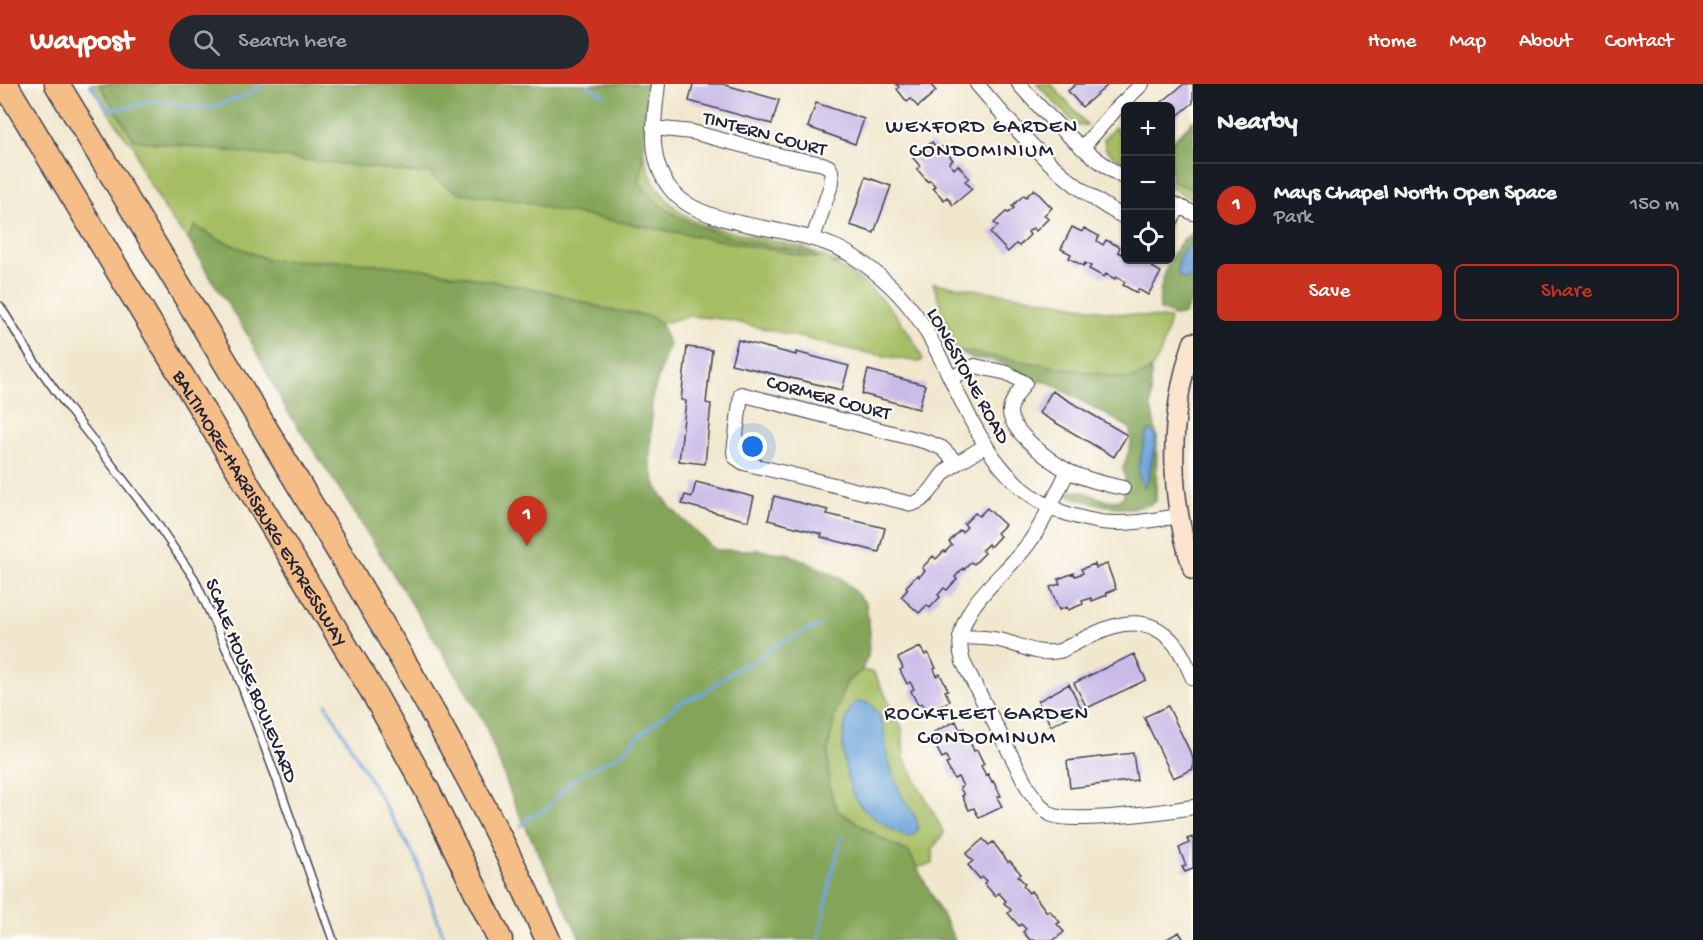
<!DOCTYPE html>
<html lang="en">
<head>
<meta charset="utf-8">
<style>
  body { margin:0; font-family:"Gochi Hand",sans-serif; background:#242831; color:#f1f3f6 }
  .controls { position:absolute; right:18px; top:18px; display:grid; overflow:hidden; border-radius:9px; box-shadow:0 2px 4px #0004 }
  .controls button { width:54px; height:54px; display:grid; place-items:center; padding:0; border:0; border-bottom:2px solid #363941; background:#171b24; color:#f1f3f6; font:30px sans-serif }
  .you { position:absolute; left:753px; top:363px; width:21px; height:21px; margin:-15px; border:4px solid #fff; border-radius:50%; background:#1a73e8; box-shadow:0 0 0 9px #1a73e833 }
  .badge { display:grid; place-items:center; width:39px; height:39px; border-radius:50%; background:#c8321e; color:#fff; font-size:20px; font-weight:700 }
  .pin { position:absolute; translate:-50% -50px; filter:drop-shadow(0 2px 3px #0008) }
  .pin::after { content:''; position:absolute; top:32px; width:21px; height:18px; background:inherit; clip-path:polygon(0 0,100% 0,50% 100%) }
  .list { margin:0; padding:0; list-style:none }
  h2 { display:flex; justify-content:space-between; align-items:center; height:78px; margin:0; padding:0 24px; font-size:26px }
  h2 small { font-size:20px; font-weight:400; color:#9ea1a6 }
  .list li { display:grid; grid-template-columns:39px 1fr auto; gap:18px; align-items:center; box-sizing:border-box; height:84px; padding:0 24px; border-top:2px solid #363941 }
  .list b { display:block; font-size:22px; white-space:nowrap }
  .list p { margin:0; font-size:20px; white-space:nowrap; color:#9ea1a6 }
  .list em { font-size:20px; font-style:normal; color:#9ea1a6 }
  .actions { display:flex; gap:12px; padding:18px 24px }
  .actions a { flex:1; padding:14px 0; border:2px solid #c8321e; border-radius:9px; text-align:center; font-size:21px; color:#c8321e }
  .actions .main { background:#c8321e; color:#fff }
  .icon { flex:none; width:33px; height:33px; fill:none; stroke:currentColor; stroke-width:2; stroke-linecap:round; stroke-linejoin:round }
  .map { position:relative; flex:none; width:1193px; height:856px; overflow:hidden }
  header { display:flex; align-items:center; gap:36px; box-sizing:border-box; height:84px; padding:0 30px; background:#c8321e; color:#fff }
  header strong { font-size:28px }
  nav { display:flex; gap:33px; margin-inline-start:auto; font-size:21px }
  .search { width:420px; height:54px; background:#242831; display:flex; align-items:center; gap:15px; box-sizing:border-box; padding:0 21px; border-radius:33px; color:#9ea1a6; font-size:22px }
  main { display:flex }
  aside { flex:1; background:#171b24 }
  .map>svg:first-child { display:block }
</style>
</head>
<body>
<header>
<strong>Waypost</strong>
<div class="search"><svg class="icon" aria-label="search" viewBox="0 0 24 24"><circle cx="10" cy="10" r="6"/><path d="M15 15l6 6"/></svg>Search here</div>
<nav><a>Home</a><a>Map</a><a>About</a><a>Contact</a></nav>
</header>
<main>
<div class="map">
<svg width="1193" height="856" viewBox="0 0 1193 856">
  <rect width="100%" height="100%" fill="#fdfcf7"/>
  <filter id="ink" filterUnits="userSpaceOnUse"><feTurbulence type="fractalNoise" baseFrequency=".0167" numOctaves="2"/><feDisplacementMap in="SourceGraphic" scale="12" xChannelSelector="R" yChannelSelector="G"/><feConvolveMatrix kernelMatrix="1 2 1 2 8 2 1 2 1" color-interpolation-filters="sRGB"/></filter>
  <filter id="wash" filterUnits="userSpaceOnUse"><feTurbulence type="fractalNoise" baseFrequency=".008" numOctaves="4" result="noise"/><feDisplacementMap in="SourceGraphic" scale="24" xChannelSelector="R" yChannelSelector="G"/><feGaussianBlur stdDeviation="1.35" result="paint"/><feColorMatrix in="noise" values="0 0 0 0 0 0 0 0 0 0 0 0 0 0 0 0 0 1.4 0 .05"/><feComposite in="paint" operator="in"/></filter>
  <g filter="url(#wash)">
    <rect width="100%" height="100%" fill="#f1e7cd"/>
    <!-- green -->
    <path fill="#a6be63" stroke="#64704f" stroke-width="1.5" d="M 89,0 L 647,0 C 645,19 641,41 643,61 C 646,98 670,127 704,142 L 801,163 L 844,181 L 829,179 C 837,183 847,186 854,192 C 884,214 909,242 923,276 L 919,278 L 857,267 L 724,235 L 688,232 L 661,240 L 650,232 L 606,509 L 837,580 L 874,589 L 902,644 L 904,674 L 944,749 L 933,764 L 933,780 L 906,786 L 583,638 L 216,154 L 195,142 L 188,155 L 171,135 L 141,85 L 134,61 L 126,54 Z
      M 1037,0 L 1051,0 L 1087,41 L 1077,42 Z
      M 1193,38 L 1193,115 L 1171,104 L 1170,58 Z
      M 1115,43 L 1125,55 L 1125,80 L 1106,66 L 1104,55 Z
      M 933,199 L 1057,218 L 1115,229 L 1170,235 C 1163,260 1160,293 1128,295 C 1121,296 1112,293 1105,292 L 956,266 Z"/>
    <!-- forest -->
    <path fill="#84a559" stroke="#53644a" stroke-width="1.5" fill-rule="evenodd" d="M 99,0 L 648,0 L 641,94 L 637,96 C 645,105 655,118 666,125 C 708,154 762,159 811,169 L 821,175 L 549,125 L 533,119 L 460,109 L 440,99 L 429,88 L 417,89 L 134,56 Z
      M 1193,37 L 1193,106 L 1171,97 L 1170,62 Z
      M 195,142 L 216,154 L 269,176 L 345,177 L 424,185 L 547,207 L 606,225 L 650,232 L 661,240 L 669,260 L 652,313 L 650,381 L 657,404 L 671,424 L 715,466 L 758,466 L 789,470 L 841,494 L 866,519 L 870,548 L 868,572 L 861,587 L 846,599 L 834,634 L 828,668 L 829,699 L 833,716 L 838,727 L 889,759 L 909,768 L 955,856 L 581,856 L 515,721 L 485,640 L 461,598 L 341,407 L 286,325 L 246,248 L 207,188 L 188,155 Z
      M 1193,149 C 1193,166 1172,174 1180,193 L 1193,191 L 1193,214 L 1184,230 L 1174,232 L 1160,226 C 1157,201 1171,162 1193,149 Z
      M 956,266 L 1129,295 L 1151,287 L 1151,324 L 1157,353 L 1156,417 C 1134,432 1091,419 1067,411 L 1068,408 C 1086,402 1104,424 1123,414 L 1126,401 L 1123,384 L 1131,361 L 1130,344 L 1050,299 L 1044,297 L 1037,298 L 1004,280 L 991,276 L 972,274 ZM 1149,347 L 1154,369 L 1145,403 L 1142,367 Z"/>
    <!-- water -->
    <path fill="#6ea6dc" stroke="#48648c" stroke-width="1.5" d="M 1193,157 L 1193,191 L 1186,196 L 1178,190 C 1176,176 1183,166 1193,157 Z
      M 1151,346 L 1156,353 L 1149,392 L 1144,403 C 1133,389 1143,365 1147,349 Z
      M 855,618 C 861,618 869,618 873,623 C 888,639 883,662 890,681 C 893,691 897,702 902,712 C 907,723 919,733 918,745 L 911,753 C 897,751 864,729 857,717 C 842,692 836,642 855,618 Z"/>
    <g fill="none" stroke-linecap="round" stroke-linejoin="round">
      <!-- stream -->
      <path stroke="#6ea6dc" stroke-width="3" d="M 91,0 L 108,25 L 128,24 L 151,17 L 169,17 L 189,23 L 209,24 L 248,11 L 264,0
        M 587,0 L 604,11
        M 326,620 L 416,775 L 445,856
        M 521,742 L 531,732 L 547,725 L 573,695 L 621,670 L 641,650 L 679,619 L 702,610 L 739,583 L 753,579 L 774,562 L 820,541
        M 819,856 L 832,788 L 843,751"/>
    </g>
    <g id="blocks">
      <!-- building -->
      <path fill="#c9bbe8" d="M 693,0 L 722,0 L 779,16 L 772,40 L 689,17 Z
        M 896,0 L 930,0 L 936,7 L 918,23 L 911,15 L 907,18 L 897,5 L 899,3 Z
        M 1076,0 L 1109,0 L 1082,23 L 1068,7 Z
        M 1184,0 L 1193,0 L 1193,19 L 1170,38 L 1170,22 L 1157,22 Z
        M 816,19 L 864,35 L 855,60 L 808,43 Z
        M 932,58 L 938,66 L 942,63 L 953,76 L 949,79 L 954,85 L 958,81 L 969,94 L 965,97 L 972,105 L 953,121 L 947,113 L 944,116 L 933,104 L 935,102 L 930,96 L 928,98 L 917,85 L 920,82 L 913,74 Z
        M 866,93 L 891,102 L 874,149 L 850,141 Z
        M 1034,105 L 1052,124 L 1044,131 L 1048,135 L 1036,147 L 1033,144 L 1028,148 L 1030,151 L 1019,162 L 1016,160 L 1008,168 L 990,149 L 998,142 L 994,139 L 1006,128 L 1008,129 L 1014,124 L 1012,122 L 1024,111 L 1026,113 Z
        M 1072,143 L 1082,148 L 1084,144 L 1099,152 L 1097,157 L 1103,161 L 1106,156 L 1120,163 L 1118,168 L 1126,172 L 1126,176 L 1147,176 L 1154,179 L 1152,183 L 1161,188 L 1148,211 L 1138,205 L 1137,209 L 1123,201 L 1125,198 L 1116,193 L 1115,195 L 1106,190 L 1104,193 L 1089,185 L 1091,182 L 1085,179 L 1083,182 L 1069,174 L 1071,170 L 1061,165 Z
        M 738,256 L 796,271 L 796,268 L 849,282 L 842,306 L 731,280 Z
        M 687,263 L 712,266 L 706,319 L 711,320 L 705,380 L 679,377 L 686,317 L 681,316 Z
        M 868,286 L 925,301 L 919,325 L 862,310 Z
        M 1052,307 L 1127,351 L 1114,373 L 1039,329 Z
        M 696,398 L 754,413 L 748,437 L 682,420 L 685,411 L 692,413 Z
        M 774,412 L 828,426 L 827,430 L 885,444 L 879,468 L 821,453 L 822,450 L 768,436 Z
        M 987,424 L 1005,441 L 997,449 L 1000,452 L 990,463 L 988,460 L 982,466 L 985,469 L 974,480 L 971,478 L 964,486 L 963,484 L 955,493 L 957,495 L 947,506 L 944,504 L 938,511 L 940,513 L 930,524 L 927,521 L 919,529 L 901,513 L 908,505 L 906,503 L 917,491 L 919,493 L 925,487 L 922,484 L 933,472 L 936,475 L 944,467 L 945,468 L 952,461 L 949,458 L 960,446 L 962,448 L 967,443 L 964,440 L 975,429 L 979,432 Z
        M 1095,480 L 1096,484 L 1107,480 L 1116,505 L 1106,509 L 1107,511 L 1092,517 L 1091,514 L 1082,517 L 1083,520 L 1068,526 L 1067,523 L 1059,526 L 1050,503 L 1060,500 L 1058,495 L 1074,489 L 1075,492 L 1083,489 L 1081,485 Z
        M 920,563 L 925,571 L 928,569 L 936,584 L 934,585 L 937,592 L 940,590 L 948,606 L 945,607 L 950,617 L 927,629 L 922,619 L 918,621 L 911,607 L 914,605 L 910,598 L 907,600 L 900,586 L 903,584 L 898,574 Z
        M 1134,570 L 1146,596 L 1087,624 L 1074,599 Z
        M 1069,600 L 1082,626 L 1051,642 L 1038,617 Z
        M 1168,622 L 1193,674 L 1193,685 L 1173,694 L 1144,633 Z
        M 956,637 L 960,646 L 964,644 L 974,667 L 977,666 L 984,680 L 981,682 L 986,691 L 988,690 L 992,698 L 993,697 L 1001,712 L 997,713 L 1002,723 L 979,734 L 974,724 L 969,726 L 962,712 L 964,711 L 960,704 L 963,702 L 958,693 L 954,695 L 946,680 L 949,679 L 946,672 L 942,674 L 934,659 L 938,657 L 934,648 Z
        M 1133,669 L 1137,696 L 1070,704 L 1067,677 Z
        M 1193,753 L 1193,785 L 1185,788 L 1182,783 L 1186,782 L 1179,764 L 1189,759 L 1187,755 Z
        M 983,755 L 989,761 L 993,758 L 1008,778 L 1010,777 L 1021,790 L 1018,792 L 1025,800 L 1023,802 L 1029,809 L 1031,807 L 1047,828 L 1049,826 L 1060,838 L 1057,840 L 1064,848 L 1054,856 L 1030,856 L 1023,848 L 1026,845 L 1021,840 L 1019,842 L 1008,829 L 1011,826 L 1004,819 L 1006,817 L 999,809 L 995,812 L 984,799 L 987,797 L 983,793 L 980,795 L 968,781 L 973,777 L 966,770 Z
        M 1179,848 L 1184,856 L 1165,856 Z"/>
    </g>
  </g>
  <g filter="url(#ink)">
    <use href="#blocks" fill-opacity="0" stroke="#414051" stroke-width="1.5"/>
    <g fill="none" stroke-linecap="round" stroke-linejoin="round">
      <!-- lane casing -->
      <g stroke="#414051" stroke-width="10">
        <path id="lane" d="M 0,222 L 34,277 L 68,324 L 156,438 L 194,494 L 235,584 L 277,696 L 333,856"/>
      </g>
      <!-- street casing -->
      <g stroke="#414051" stroke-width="16">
        <path id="street" d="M 658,0 C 654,37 646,78 673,108 C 709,148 801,139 851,171 C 879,189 904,212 922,240 C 964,308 981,396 1062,428 C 1079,434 1098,439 1115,439 C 1137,440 1158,435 1179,432
          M 977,0 C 1020,51 1065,102 1126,134
          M 1019,0 C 1050,36 1084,70 1126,95
          M 653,44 L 692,48 L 782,72 L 823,80 L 829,83 L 831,87 L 832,98 L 813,154
          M 1082,64 L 1115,26 L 1142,0
          M 1170,118 L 1193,129
          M 1170,139 L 1179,122
          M 951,294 L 975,282 L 1007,289 L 1025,299 C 1019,307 1011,317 1010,327 C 1009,347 1054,380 1070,388 C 1087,396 1105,400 1123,404
          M 957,379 C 953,382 948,385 944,389 C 934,400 929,415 912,420 L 744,379 L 735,373 L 734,368 L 741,310 L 927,358 L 942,364 L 957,379 L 985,362
          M 1068,387 C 1056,410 1046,435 1031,456 C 1005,495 947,525 963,578 L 1029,706 C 1035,714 1041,724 1050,730 C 1068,741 1169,727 1193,723
          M 960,553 C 973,554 986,553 999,556 C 1023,561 1034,572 1060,567 C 1095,550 1138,520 1172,557 C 1182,567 1187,582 1193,594"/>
      </g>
      <!-- secondary casing -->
      <g stroke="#414051" stroke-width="21">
        <path id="secondary" d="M 1193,258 C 1168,332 1168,412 1193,486"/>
      </g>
      <!-- highway casing -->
      <g stroke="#414051" stroke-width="27">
        <g id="highway">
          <path id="s1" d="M 5,0 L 373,608 L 427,706 L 500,856"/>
          <path d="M 57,0 C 139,135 220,269 301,404 C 389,551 478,698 548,856"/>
        </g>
      </g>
      <!-- lane -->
      <use href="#lane" stroke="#fff" stroke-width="7"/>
      <!-- street -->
      <use href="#street" stroke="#fff" stroke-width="14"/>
      <!-- secondary -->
      <use href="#secondary" stroke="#fbe5cf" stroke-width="18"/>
      <!-- highway -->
      <use href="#highway" stroke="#f6be87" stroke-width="24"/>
    </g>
  </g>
  <g text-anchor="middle" stroke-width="4.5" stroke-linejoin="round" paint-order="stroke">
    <!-- street labels -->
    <g font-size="20" fill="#22223b" stroke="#fdfcf7">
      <text transform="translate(765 48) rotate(15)" y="7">TINTERN COURT</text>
      <text transform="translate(970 291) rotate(61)" y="7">LONGSTONE ROAD</text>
      <text transform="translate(829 312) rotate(15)" y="7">CORMER COURT</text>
      <text dy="7" stroke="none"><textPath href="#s1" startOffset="495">BALTIMORE-HARRISBURG EXPRESSWAY</textPath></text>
      <text transform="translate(253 596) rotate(68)" y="7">SCALE HOUSE BOULEVARD</text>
    </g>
    <!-- neighbourhood labels -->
    <g font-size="21" letter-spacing="1.5" fill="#22223b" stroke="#fdfcf7">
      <text x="982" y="48">WEXFORD GARDEN<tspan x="982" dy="24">CONDOMINIUM</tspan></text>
      <text x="987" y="635">ROCKFLEET GARDEN<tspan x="987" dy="24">CONDOMINUM</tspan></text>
    </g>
  </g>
</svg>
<div class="controls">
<button>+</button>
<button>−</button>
<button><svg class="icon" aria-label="locate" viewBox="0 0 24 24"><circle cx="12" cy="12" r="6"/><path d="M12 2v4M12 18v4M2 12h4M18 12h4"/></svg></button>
</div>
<div class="you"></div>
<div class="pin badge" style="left:527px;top:462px">1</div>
</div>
<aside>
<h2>Nearby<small></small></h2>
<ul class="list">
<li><span class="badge">1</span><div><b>Mays Chapel North Open Space</b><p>Park</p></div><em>150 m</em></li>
</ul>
<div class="actions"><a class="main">Save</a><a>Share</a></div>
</aside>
</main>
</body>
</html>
